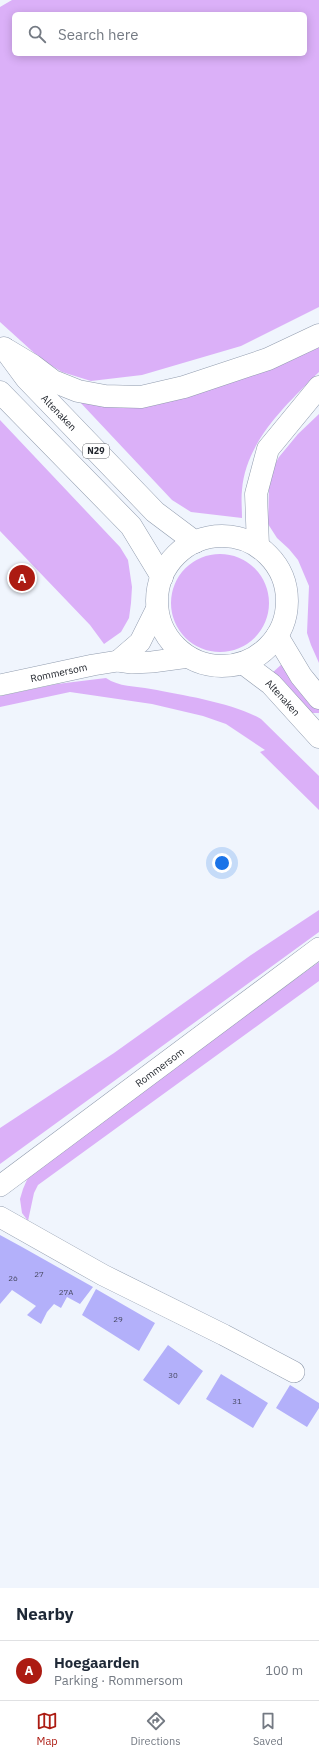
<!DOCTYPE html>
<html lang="en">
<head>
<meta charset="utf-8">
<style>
  body { margin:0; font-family:"IBM Plex Sans",sans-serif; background:#f2f2f3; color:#1f2937 }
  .you { position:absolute; left:222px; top:863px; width:14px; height:14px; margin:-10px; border:3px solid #fff; border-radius:50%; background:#1a73e8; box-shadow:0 0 0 6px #1a73e833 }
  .badge { display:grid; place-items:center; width:26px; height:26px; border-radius:50%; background:#ac1b12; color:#fff; font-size:13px; font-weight:700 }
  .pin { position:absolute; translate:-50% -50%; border:2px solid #fff; box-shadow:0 1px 4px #0006 }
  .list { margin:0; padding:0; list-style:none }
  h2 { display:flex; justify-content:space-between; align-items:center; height:52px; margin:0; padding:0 16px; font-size:17px }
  h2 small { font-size:13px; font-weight:400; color:#747a83 }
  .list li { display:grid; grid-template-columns:26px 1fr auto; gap:12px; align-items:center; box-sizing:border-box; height:60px; padding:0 16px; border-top:1px solid #e0e1e3 }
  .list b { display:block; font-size:15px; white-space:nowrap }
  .list p { margin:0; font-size:13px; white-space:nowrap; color:#747a83 }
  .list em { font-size:13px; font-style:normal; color:#747a83 }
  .icon { flex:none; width:22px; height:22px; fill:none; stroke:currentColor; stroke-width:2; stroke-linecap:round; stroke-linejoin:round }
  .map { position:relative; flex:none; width:319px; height:1588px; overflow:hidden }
  .search { position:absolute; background:#fff; box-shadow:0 2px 10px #0003; left:12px; right:12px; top:12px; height:44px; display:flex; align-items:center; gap:10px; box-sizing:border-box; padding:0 14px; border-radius:6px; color:#747a83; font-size:15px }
  .sheet { height:112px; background:#fff }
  nav { display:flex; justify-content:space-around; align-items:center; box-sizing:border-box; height:56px; border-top:1px solid #e0e1e3; background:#fff; font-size:11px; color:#747a83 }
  nav a { display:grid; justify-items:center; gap:2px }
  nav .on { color:#ac1b12 }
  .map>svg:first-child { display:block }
</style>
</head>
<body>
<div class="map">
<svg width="319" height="1588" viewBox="0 0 319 1588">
  <rect width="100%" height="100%" fill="#f0f5fd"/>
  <!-- green -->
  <path fill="#dbb0f8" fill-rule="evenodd" d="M 12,0 L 319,0 L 319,307 L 241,346 L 142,375 L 91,381 L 62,372 L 42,360 L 0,322 L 0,7 ZM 14,14 L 305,14 L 305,54 L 14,54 Z
    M 319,343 L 319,372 C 286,405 246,441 242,490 C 241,499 242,509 242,518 L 191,512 L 172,500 L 78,400 L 102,406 L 132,408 L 160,404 Z
    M 319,414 L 319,663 L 311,645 L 307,633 L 309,586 L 298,560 L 289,549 L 277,538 L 268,524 L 269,486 L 271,471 L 279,457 L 298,434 Z
    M 0,420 L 120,547 L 128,560 L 132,587 L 131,603 L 129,618 L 121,632 L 104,644 L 90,625 L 0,531 Z
    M171 603a49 49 0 1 1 98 0a49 49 0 1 1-98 0Z
    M 282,664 L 319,709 L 319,713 L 311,713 L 287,685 L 272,673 Z
    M 106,678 C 119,687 135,686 151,689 C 183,695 233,703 261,719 L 319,776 L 319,810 L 260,752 L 265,750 L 226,724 L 203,716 L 152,704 L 70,692 L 0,707 L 0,696 L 57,684 Z
    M 319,910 L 319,932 L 0,1164 L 0,1128 L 114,1053 L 251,955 Z
    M 319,962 L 319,981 L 38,1185 L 34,1193 L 28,1221 L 22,1213 L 20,1199 L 23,1189 L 29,1175 L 53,1154 Z"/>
  <!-- building -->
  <path fill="#b3b0fa" d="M 0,1235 L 22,1247 L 93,1287 L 80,1304 L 67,1297 L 61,1308 L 54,1304 L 47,1312 L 41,1324 L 27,1315 L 36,1306 L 12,1290 L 0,1304 Z
    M 96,1289 L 155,1323 L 139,1351 L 82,1315 Z
    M 168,1345 L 203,1371 L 179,1405 L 143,1380 Z
    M 221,1374 L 268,1403 L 253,1428 L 206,1399 Z
    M 290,1385 L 319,1403 L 319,1408 L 307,1427 L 276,1408 Z"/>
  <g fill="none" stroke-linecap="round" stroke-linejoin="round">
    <!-- minor casing -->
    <g stroke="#919cae" stroke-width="22">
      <g id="minor">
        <path d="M 118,661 L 140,642 L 157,608"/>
        <path id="s1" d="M 0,685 L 93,665 L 118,661 L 132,663 L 152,662 L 189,657"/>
        <path id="s2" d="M 0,1186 L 319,948"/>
        <path d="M 0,1217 L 103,1275 L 224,1335 L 294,1372"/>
      </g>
    </g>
    <!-- primary casing -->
    <g stroke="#919cae" stroke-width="23">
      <g id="primary">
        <circle cx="222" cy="601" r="65"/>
        <path d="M 277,636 L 301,676 L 319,698"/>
        <path id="s3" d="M 243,663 L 271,684 L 319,737"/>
      </g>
    </g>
    <!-- trunk casing -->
    <g stroke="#919cae" stroke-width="23">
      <g id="trunk">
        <path id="s4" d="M 4,348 L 26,378 L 155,512 L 195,542"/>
        <path d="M 0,392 L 131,526 L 162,577"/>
      </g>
    </g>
    <!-- motorway casing -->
    <g stroke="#919cae" stroke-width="23">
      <path id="motorway" d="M 7,350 L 32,365 L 53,381 L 78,391 L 105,396 L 141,397 L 184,387 L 268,359 L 319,335
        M 258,546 L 256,494 L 268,449 L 319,387"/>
    </g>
    <!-- minor -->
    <use href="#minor" stroke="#fff" stroke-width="21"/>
    <!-- primary -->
    <use href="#primary" stroke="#fff" stroke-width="22"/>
    <!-- trunk -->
    <use href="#trunk" stroke="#fff" stroke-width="22"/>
    <!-- motorway -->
    <use href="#motorway" stroke="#fff" stroke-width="22"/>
  </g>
  <g text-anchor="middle" stroke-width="3.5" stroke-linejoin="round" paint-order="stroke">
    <!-- number labels -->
    <g font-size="8" fill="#464860">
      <text x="39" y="1277">27</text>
      <text x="13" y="1281">26</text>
      <text x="66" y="1295">27A</text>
      <text x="118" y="1322">29</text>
      <text x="173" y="1378">30</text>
      <text x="237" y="1404">31</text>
    </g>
    <!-- shield labels -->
    <rect fill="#fff" stroke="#64666b" stroke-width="1" x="83" y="444" width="26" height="14" rx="3"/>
    <g font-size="9" font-weight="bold" fill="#21252c">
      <text x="96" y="454">N29</text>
    </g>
    <!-- street labels -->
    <g font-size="10" fill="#21252c" stroke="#fff">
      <text dy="4" stroke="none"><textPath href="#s4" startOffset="85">Altenaken</textPath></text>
      <text dy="4" stroke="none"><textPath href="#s1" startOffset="60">Rommersom</textPath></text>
      <text dy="4" stroke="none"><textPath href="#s3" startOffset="53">Altenaken</textPath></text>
      <text dy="4" stroke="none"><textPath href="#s2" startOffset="199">Rommersom</textPath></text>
    </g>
  </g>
</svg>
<div class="you"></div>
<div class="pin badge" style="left:22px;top:578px">A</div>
<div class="search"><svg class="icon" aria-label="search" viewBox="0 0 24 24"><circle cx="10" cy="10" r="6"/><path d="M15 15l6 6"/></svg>Search here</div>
</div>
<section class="sheet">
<h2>Nearby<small></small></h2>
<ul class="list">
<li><span class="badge">A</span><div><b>Hoegaarden</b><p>Parking · Rommersom</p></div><em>100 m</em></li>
</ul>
</section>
<nav>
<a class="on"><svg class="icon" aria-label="map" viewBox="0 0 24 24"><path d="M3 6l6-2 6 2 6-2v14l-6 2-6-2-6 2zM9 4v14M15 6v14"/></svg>Map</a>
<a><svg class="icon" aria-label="directions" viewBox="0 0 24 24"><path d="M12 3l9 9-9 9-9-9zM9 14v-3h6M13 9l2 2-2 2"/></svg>Directions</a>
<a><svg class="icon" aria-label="saved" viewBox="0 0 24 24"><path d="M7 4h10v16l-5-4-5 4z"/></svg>Saved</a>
</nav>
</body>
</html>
